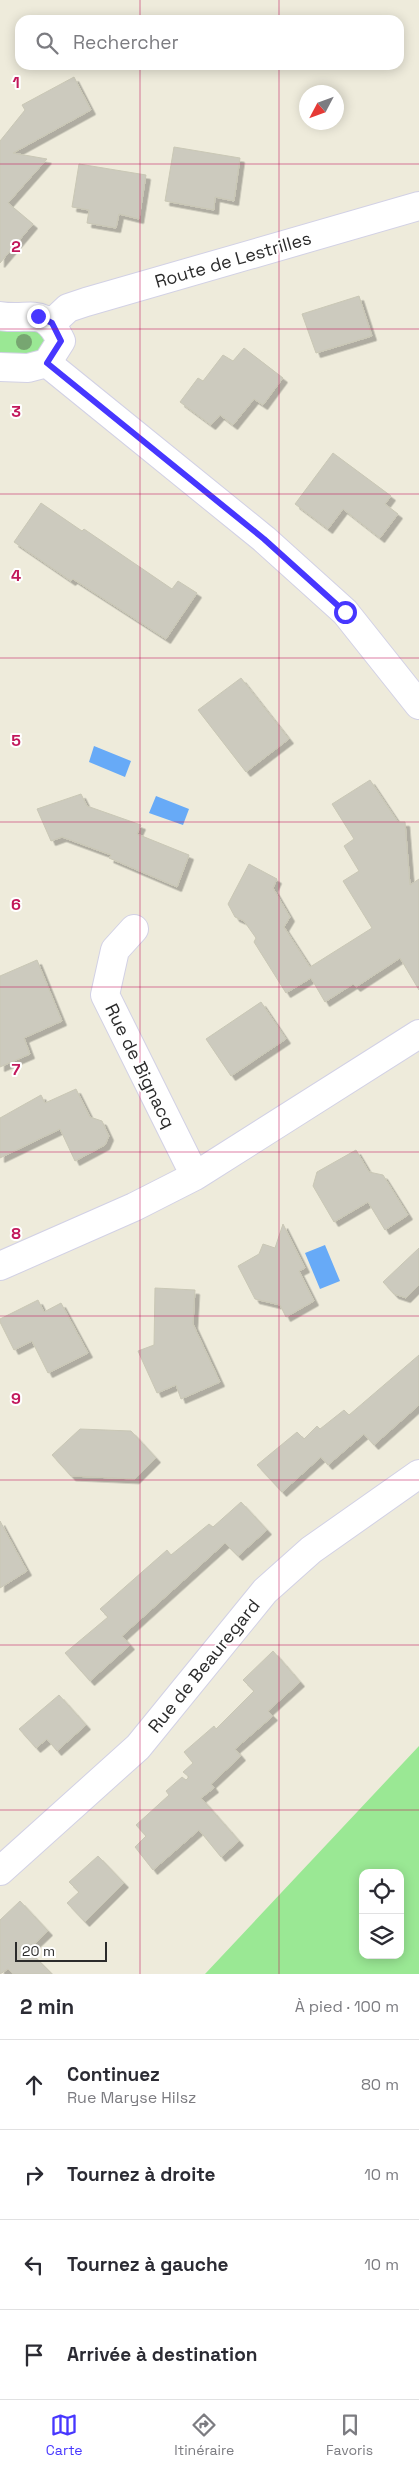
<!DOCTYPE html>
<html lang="fr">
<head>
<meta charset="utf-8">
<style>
  body { margin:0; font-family:"Space Grotesk",sans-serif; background:#f7f7f7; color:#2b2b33 }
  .controls { position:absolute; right:15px; bottom:15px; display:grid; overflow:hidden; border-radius:10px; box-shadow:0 2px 12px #0003 }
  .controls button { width:45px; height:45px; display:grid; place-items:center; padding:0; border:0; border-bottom:1px solid #e1e1e2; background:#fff; color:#2b2b33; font:25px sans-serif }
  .compass { position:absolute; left:299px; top:85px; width:45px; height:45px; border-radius:50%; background:#fff; box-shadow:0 2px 12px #0003; rotate:229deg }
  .scale { position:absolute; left:15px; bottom:12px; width:92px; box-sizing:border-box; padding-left:5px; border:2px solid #2b2b2b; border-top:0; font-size:14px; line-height:18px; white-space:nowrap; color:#2b2b2b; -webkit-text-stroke:4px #fff; paint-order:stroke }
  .stop { position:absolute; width:15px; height:15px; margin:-11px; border:4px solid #4737ff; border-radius:50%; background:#fff }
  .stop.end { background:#4737ff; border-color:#fff; box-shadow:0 1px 5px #0008 }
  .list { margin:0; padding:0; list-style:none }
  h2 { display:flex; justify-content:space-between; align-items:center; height:65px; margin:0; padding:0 20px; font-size:21px }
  h2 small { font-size:16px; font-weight:400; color:#7c7c81 }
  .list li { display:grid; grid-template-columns:32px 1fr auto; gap:15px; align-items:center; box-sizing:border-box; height:90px; padding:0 20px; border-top:1px solid #e1e1e2 }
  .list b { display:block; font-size:19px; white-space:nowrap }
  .list p { margin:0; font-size:16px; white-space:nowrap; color:#7c7c81 }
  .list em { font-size:16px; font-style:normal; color:#7c7c81 }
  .icon { flex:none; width:28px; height:28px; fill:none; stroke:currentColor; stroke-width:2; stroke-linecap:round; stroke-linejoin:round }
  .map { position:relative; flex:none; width:419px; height:1974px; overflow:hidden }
  .search { position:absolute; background:#fff; box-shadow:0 2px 12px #0003; left:15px; right:15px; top:15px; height:55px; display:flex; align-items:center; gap:12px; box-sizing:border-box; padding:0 18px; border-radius:15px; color:#7c7c81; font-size:19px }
  .sheet { height:425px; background:#fff }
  nav { display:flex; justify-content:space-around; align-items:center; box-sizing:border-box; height:70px; border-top:1px solid #e1e1e2; background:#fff; font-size:14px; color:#7c7c81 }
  nav a { display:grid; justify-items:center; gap:2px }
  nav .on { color:#4737ff }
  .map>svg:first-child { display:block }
</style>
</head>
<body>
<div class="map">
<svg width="419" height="1974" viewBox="0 0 419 1974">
  <defs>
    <filter id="shadow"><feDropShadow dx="4.5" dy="4.5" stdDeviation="0" flood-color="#0004"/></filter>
  </defs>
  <rect width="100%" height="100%" fill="#eeebdb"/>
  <!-- green -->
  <path fill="#9ae894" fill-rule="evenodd" d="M 24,325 L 43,332 L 46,343 L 43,351 L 32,356 L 0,353 L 0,328 Z
    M 419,1746 L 419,1974 L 205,1974 ZM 363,1873 L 400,1873 L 400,1955 L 363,1955 Z"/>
  <!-- water -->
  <path fill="#67aaf7" d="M 94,746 L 131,761 L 125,777 L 89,762 Z
    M 156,796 L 189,809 L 183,825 L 149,813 Z
    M 325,1245 L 340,1281 L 320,1289 L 305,1253 Z"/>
  <!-- building -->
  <path fill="#cccabe" stroke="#c9c7b5" filter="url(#shadow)" d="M 74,77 L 91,110 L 13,153 L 47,159 L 8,203 L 33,224 L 0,263 L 0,141 L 25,110 L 22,105 Z
    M 174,147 L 240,158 L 234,201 L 215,197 L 214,210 L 165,201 Z
    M 79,164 L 146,175 L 139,219 L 119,214 L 116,228 L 87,223 L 89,210 L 72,207 Z
    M 359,296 L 372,336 L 316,353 L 302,314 Z
    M 244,348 L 283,378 L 263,405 L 254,399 L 233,425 L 220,415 L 211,425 L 180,402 L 198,378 L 203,381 L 223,355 L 233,361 Z
    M 333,453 L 391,496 L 385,504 L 398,514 L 380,538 L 343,509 L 328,529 L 295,504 Z
    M 41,503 L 82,531 L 84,529 L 172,589 L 178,581 L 197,593 L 166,639 L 73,579 L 71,581 L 14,542 Z
    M 241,678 L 289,739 L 246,772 L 198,710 Z
    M 370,780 L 398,822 L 405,822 L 410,885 L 419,879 L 419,990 L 400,958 L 356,987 L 353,984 L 325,1002 L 311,978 L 286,993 L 254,942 L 256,938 L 244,921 L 235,917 L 228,904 L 249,864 L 277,879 L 273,888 L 290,917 L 284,927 L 310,967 L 372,928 L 343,881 L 359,871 L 344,846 L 354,839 L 332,804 Z
    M 81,794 L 87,806 L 141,825 L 137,834 L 189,855 L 177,887 L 109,858 L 111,855 L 62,837 L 51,841 L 37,809 Z
    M 37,960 L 62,1021 L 24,1038 L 30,1054 L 0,1067 L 0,976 Z
    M 261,1002 L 286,1039 L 231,1076 L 206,1039 Z
    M 76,1089 L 90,1117 L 102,1121 L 109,1136 L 105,1145 L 75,1161 L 60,1129 L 0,1158 L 0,1118 L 41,1095 L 45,1103 Z
    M 356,1150 L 369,1172 L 383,1175 L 408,1215 L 385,1230 L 368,1202 L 334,1222 L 313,1186 L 317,1172 Z
    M 283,1224 L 305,1268 L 299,1271 L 314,1301 L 286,1317 L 280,1305 L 255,1299 L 238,1266 L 259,1254 L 263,1244 L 275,1248 Z
    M 419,1248 L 419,1285 L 406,1298 L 394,1294 L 383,1282 Z
    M 155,1288 L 195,1290 L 193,1324 L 220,1382 L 181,1399 L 176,1385 L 157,1393 L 138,1351 L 154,1345 Z
    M 38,1300 L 44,1312 L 61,1303 L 88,1353 L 48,1373 L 32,1341 L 14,1350 L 0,1322 L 0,1319 Z
    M 419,1355 L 419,1405 L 374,1445 L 364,1434 L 328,1465 L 321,1457 L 282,1492 L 257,1465 L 297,1432 L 304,1439 L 317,1426 L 320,1429 L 344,1410 L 349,1415 Z
    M 80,1429 L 131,1431 L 156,1458 L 135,1479 L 71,1476 L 52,1455 Z
    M 241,1502 L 267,1530 L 238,1556 L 225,1543 L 122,1636 L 130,1645 L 90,1681 L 65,1653 L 108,1617 L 100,1609 L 167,1550 L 171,1555 L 209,1524 L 213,1527 Z
    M 0,1521 L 27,1571 L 0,1588 Z
    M 273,1651 L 300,1682 L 268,1711 L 273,1716 L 235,1749 L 241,1756 L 211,1784 L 214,1788 L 201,1798 L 239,1841 L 221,1857 L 199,1830 L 153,1870 L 135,1847 L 146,1836 L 136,1825 L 169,1795 L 166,1791 L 182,1777 L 186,1780 L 189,1777 L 183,1772 L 193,1763 L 184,1752 L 214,1726 L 216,1729 L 254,1691 L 243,1680 Z
    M 59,1695 L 86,1725 L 57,1751 L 47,1739 L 36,1748 L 19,1729 Z
    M 98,1856 L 124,1883 L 85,1922 L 67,1903 L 79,1892 L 69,1882 Z
    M 20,1901 L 48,1931 L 28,1950 L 52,1974 L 13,1974 L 8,1969 L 0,1974 L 0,1920 Z"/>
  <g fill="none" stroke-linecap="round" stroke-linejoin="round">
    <!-- minor casing -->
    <g stroke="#d2d1e5" stroke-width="30">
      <path id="minor" d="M 47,363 L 264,539 L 345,612 L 419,705
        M 134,929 L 115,950 L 105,995 L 195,1176
        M 0,1266 L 134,1207 L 195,1176 L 419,1034
        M 0,1871 L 138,1747 L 265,1591 L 311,1550 L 419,1474"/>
    </g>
    <!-- tertiary casing -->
    <g stroke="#d2d1e5" stroke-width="30">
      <path id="tertiary" d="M 0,316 C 31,321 44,305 61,341 L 47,363 L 28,368 L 0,367
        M 52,323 L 68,308 L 86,302 L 419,206"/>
    </g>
    <!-- minor -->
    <use href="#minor" stroke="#fff" stroke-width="28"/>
    <!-- tertiary -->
    <use href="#tertiary" stroke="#fff" stroke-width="28"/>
  </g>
  <!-- trees -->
  <circle fill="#77a671" cx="24" cy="342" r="8"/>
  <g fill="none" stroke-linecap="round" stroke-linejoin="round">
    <!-- route -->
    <path stroke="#4737ff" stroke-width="6" d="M 38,316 L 52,323 L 61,341 L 47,363 L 264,539 L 345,612"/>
  </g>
  <!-- grid -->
  <path fill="none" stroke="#c2185b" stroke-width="1" stroke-opacity="0.55" d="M 140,0 L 140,20M 279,0 L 279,20M 140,65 L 140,1974M 279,65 L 279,1974M 0,164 L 419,164M 0,329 L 419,329M 0,494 L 419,494M 0,658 L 419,658M 0,822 L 419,822M 0,987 L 419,987M 0,1152 L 419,1152M 0,1316 L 419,1316M 0,1480 L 419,1480M 0,1645 L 419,1645M 0,1810 L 419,1810"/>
  <g text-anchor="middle" stroke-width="4" stroke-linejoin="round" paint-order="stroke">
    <!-- street labels -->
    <g font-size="18" fill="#2b2b2b" stroke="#fff">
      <text transform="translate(233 260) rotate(-16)" y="6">Route de Lestrilles</text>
      <text transform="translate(140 1066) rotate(64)" y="6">Rue de Bignacq</text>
      <text transform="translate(204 1666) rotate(-51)" y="6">Rue de Beauregard</text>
    </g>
  </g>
  <g font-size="16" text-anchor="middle" font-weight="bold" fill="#c2185b" stroke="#fff" stroke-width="4" stroke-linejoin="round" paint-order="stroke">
    <text x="16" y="88">1</text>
    <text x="16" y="252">2</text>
    <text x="16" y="417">3</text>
    <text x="16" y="581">4</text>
    <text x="16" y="746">5</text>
    <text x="16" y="910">6</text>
    <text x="16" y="1075">7</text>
    <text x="16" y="1239">8</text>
    <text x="16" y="1404">9</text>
  </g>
</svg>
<div class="controls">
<button><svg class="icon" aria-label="locate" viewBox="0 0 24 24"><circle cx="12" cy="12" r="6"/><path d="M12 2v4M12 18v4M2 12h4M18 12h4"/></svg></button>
<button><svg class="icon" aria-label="layers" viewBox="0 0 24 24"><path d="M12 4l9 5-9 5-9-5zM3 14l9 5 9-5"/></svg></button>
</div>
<svg class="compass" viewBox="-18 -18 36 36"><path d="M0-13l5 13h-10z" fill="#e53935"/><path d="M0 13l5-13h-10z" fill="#7c7c81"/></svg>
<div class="scale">20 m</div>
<div class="stop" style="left:345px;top:612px"></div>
<div class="stop end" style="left:38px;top:316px"></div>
<div class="search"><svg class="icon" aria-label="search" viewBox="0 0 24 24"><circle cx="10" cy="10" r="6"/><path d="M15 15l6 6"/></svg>Rechercher</div>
</div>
<section class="sheet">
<h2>2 min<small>À pied · 100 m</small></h2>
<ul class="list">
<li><svg class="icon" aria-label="ahead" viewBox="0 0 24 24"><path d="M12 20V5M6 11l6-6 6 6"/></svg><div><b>Continuez</b><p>Rue Maryse Hilsz</p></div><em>80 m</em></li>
<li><svg class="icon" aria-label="right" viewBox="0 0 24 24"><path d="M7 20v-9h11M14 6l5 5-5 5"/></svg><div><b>Tournez à droite</b></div><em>10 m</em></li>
<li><svg class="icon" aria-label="left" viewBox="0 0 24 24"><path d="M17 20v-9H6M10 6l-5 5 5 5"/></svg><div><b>Tournez à gauche</b></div><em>10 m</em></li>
<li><svg class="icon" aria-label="arrive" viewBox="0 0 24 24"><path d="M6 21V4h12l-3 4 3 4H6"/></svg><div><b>Arrivée à destination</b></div></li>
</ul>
</section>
<nav>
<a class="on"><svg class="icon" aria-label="map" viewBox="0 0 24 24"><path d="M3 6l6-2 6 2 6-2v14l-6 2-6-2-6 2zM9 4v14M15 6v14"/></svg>Carte</a>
<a><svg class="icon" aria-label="directions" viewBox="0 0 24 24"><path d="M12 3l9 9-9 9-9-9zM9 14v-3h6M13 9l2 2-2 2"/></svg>Itinéraire</a>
<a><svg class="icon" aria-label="saved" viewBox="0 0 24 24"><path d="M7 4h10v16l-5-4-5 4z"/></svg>Favoris</a>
</nav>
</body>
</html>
